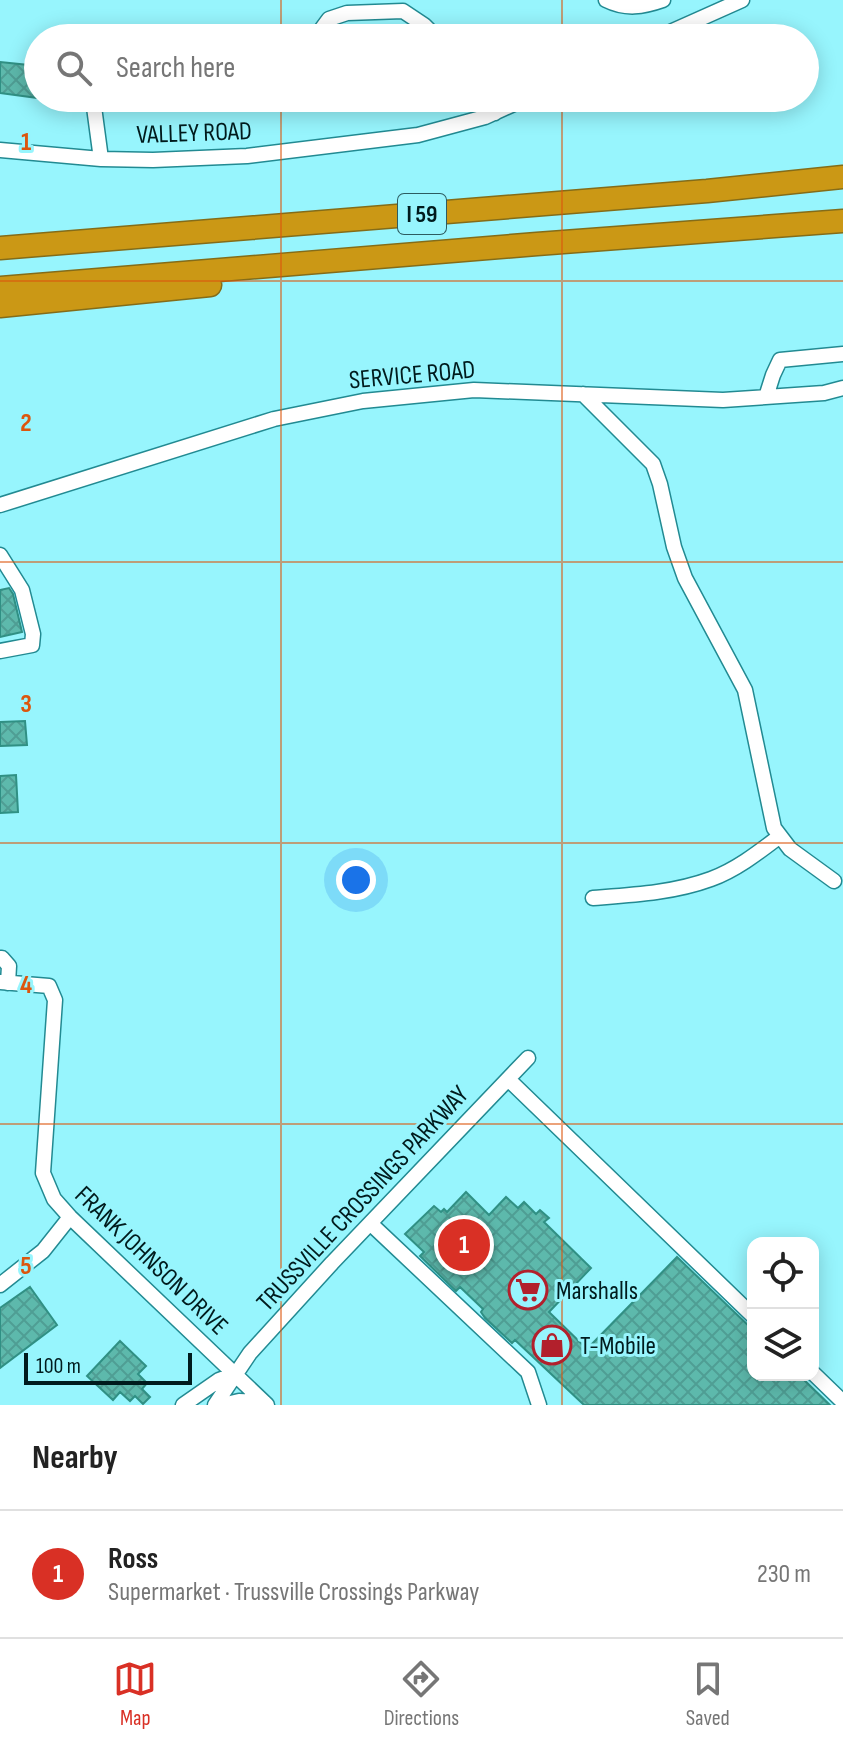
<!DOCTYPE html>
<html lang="en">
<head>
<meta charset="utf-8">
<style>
  body { margin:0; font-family:"Sofia Sans Condensed",sans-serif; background:#f6f6f6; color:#222 }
  .controls { position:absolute; right:24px; bottom:24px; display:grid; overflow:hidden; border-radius:16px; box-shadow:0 4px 20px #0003 }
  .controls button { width:72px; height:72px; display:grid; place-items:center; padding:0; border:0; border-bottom:2px solid #e0e0e0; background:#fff; color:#222; font:40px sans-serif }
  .scale { position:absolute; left:24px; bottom:20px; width:168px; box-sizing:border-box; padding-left:8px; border:4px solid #001b1d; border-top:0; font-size:22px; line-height:28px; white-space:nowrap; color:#001b1d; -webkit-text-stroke:6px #97f5fd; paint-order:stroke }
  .you { position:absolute; left:356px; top:880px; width:28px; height:28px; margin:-20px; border:6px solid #fff; border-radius:50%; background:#1a73e8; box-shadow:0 0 0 12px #1a73e833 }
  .badge { display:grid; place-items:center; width:52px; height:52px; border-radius:50%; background:#d93025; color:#fff; font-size:26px; font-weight:700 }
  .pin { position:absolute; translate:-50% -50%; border:4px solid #fff; box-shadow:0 2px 8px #0006 }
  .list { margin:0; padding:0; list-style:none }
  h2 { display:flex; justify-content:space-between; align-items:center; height:104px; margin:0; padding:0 32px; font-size:34px }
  h2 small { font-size:26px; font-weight:400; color:#767676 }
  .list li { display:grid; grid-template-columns:52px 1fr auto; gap:24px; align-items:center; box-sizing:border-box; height:128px; padding:0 32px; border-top:2px solid #e0e0e0 }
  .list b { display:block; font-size:30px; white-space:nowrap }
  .list p { margin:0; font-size:26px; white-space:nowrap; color:#767676 }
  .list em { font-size:26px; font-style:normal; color:#767676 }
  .icon { flex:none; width:44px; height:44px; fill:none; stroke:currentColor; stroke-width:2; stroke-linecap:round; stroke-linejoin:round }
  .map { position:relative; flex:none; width:843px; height:1405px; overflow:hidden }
  .search { position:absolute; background:#fff; box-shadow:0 4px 20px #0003; left:24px; right:24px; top:24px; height:88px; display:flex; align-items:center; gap:20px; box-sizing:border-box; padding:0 28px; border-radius:44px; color:#767676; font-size:30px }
  .sheet { height:232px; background:#fff }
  nav { display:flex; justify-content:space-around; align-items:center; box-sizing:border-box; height:112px; border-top:2px solid #e0e0e0; background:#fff; font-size:22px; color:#767676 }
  nav a { display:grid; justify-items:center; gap:4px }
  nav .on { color:#d93025 }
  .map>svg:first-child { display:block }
</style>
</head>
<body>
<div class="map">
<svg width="843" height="1405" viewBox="0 0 843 1405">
  <defs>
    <pattern id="building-cross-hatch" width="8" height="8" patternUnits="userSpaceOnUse" patternTransform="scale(2)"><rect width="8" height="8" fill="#5db9ac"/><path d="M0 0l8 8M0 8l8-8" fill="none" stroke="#4f9e94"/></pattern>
  </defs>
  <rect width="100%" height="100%" fill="#97f5fd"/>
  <!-- building -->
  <path fill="url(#building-cross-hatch)" stroke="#309084" stroke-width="2" d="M 0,62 L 38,66 L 38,98 L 0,93 Z
    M 9,588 L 13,594 L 22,632 L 0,637 L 0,590 Z
    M 25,721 L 27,745 L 0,746 L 0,722 Z
    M 16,775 L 18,812 L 0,813 L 0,776 Z
    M 466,1192 L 489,1215 L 506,1197 L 518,1208 L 524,1202 L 536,1214 L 540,1210 L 549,1218 L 544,1222 L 591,1268 L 549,1312 L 587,1349 L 677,1257 L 753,1330 L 753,1375 L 799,1375 L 830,1405 L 584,1405 L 515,1340 L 512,1343 L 485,1318 L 481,1312 L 483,1309 L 460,1287 L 456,1291 L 420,1256 L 424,1252 L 405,1234 L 434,1206 L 441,1212 L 444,1209 L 447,1212 Z
    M 30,1287 L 57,1325 L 0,1368 L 0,1308 Z
    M 120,1341 L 146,1366 L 138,1374 L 147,1383 L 142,1389 L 150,1397 L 143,1404 L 135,1396 L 130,1401 L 120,1392 L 113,1400 L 87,1376 Z"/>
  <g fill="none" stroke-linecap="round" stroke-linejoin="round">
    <!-- minor casing -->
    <g stroke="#228a92" stroke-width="17">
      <path id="minor" d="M 606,0 C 626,10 643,7 663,0
        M 315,38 L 329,19 L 347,13 L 403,11 L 424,25 L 437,38
        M 657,38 L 742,0
        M 316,98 L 324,102 L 357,98
        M 489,98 L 495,113
        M 94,107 L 101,159
        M 0,150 L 101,159 L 153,160 L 247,156 L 418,135 L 485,117 L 527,98
        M 583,394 L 653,464 L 660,484 L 674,547 L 685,578 L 745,690 L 774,828 L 790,849 L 834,881
        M 766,397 L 773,375 L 780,360 L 843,354
        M 0,505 L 274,419 L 363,401 L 474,390 L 723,400 L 824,393 L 843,388
        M 0,555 L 22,590 L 33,634 L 32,645 L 0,651
        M 593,898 C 632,895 673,893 711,879 C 736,870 759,852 780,836
        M 0,958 L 2,958 L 9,966 L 8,983
        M 0,982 L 49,986 L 55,1000 L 43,1173 L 54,1199 L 70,1217 L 267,1405
        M 508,1079 L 753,1316
        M 371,1224 L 528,1372 L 539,1405
        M 0,1285 L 43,1251 L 70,1217
        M 813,1373 L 843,1402
        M 183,1405 L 219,1380 L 235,1374
        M 215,1405 L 250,1353 L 332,1263 L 528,1058
        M 222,1405 L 239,1401 L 264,1402"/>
    </g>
    <!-- highway casing -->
    <g stroke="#846c18" stroke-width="25">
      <path id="highway" d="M 0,248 L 707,191 L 843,177
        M 0,288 L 537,244 L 843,221
        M 0,306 L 210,285"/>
    </g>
    <!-- minor -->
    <use href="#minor" stroke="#fff" stroke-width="14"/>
    <!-- highway -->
    <use href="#highway" stroke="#cb9815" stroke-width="22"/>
  </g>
  <!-- grid -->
  <path fill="none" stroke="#dc560d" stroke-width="2" stroke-opacity="0.55" d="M 281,0 L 281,38M 562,0 L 562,38M 281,98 L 281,1405M 562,98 L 562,1405M 0,281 L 843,281M 0,562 L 843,562M 0,843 L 843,843M 0,1124 L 843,1124"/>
  <!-- icons -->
  <defs>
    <g id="supermarket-ring" transform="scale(2)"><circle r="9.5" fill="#97f5fd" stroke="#b2202c" stroke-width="1.5"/><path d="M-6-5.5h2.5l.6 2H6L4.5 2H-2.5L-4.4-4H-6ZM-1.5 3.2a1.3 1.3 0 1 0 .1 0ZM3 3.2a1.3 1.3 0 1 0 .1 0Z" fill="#b2202c"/></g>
    <g id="shop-ring" transform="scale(2)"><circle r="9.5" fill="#97f5fd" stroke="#b2202c" stroke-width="1.5"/><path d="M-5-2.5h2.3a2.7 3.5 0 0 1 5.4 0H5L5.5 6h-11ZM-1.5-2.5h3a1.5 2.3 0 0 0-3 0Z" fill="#b2202c"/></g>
  </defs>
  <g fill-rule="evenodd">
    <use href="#supermarket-ring" x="528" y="1290"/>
    <use href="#shop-ring" x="552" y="1345"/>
  </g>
  <g text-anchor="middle" stroke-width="6" stroke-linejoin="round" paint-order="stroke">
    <!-- shield labels -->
    <rect fill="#97f5fd" stroke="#2d5c60" stroke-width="2" x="398" y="194" width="48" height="40" rx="6"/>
    <g font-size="24" font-weight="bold" fill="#001b1d">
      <text x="422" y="222">I 59</text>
    </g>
    <!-- street labels -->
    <g font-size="26" fill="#001b1d" stroke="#97f5fd">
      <text transform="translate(194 132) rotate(-2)" y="9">VALLEY ROAD</text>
      <text transform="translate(412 374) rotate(-5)" y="9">SERVICE ROAD</text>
      <text transform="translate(362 1198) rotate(-47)" y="9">TRUSSVILLE CROSSINGS PARKWAY</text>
      <text transform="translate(152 1260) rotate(44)" y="9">FRANK JOHNSON DRIVE</text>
    </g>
    <!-- poi labels -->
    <g font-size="26" fill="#001b1d" stroke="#97f5fd" text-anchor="start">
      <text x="556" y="1299">Marshalls</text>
      <text x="580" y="1354">T-Mobile</text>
    </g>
  </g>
  <g font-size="26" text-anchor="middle" font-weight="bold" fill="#dc560d" stroke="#97f5fd" stroke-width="6" stroke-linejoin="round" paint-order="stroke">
    <text x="26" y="150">1</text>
    <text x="26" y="431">2</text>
    <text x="26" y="712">3</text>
    <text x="26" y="993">4</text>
    <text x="26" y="1274">5</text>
  </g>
</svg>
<div class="controls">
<button><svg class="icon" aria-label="locate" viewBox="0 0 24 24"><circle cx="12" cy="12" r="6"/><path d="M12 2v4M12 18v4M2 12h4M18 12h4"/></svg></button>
<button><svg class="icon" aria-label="layers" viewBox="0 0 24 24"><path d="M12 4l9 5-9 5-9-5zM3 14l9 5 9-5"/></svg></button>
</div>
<div class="scale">100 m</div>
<div class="you"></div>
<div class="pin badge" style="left:464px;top:1245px">1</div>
<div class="search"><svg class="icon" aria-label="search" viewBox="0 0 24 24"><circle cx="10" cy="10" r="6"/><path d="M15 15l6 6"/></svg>Search here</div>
</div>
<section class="sheet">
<h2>Nearby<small></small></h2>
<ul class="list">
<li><span class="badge">1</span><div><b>Ross</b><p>Supermarket · Trussville Crossings Parkway</p></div><em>230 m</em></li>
</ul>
</section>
<nav>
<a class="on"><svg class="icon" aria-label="map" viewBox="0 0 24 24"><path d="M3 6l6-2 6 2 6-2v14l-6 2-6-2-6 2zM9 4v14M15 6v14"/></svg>Map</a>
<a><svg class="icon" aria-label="directions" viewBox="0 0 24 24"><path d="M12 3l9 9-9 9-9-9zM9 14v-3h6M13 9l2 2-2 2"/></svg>Directions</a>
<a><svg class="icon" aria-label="saved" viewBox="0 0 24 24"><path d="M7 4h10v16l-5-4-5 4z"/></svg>Saved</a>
</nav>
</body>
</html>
